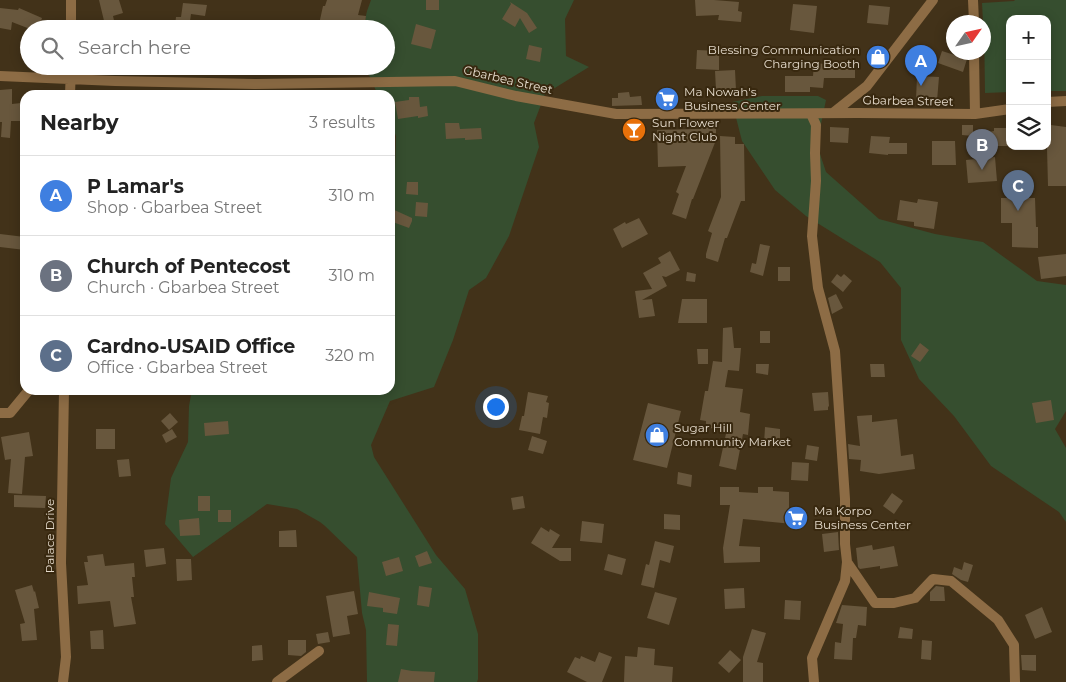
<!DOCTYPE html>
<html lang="en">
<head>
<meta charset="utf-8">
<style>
  body { margin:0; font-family:Montserrat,sans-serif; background:#f6f6f6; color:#222 }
  .controls { position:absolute; right:15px; top:15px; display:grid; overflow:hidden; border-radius:10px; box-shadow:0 2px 12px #0003 }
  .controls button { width:45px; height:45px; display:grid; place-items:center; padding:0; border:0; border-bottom:1px solid #e0e0e0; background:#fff; color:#222; font:25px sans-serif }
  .compass { position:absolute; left:946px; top:15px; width:45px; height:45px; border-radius:50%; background:#fff; box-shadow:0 2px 12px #0003; rotate:56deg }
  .you { position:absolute; left:495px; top:406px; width:18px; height:18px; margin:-12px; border:4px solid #fff; border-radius:50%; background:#1a73e8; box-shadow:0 0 0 8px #1a73e833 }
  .badge { display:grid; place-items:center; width:32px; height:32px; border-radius:50%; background:#ea580c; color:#fff; font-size:16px; font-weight:700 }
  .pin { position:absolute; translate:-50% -41px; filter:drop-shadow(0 1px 2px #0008) }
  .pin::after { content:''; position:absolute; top:26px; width:18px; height:15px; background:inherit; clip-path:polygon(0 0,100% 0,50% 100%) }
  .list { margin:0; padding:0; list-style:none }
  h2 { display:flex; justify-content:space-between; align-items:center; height:65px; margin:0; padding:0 20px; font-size:21px }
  h2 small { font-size:16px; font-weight:400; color:#767676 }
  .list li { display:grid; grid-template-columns:32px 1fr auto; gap:15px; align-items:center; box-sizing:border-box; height:80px; padding:0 20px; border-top:1px solid #e0e0e0 }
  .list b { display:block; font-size:19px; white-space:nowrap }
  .list p { margin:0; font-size:16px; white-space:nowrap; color:#767676 }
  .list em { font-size:16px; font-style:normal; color:#767676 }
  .icon { flex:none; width:28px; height:28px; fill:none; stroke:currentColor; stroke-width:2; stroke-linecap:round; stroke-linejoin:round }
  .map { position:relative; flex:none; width:1066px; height:682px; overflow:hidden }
  .search { position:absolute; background:#fff; box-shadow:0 2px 12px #0003; left:20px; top:20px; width:375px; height:55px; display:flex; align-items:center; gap:12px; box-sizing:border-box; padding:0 18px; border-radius:28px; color:#767676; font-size:19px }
  .panel { position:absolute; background:#fff; box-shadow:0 2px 12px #0003; left:20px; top:90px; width:375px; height:305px; border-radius:15px }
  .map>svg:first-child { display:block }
</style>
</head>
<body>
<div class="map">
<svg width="1066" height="682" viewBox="0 0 1066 682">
  <rect width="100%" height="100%" fill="#423219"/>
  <!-- green -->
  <path fill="#364e2f" d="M 371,0 L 574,0 L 565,19 L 566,56 L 589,67 L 545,94 L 534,123 L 539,147 L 509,236 L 486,278 L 469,290 L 453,340 L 434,387 L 390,401 L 371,445 L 374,457 L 436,555 L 465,589 L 478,634 L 478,679 L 477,682 L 367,682 L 366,630 L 362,613 L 357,557 L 325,526 L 320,522 L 297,509 L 267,504 L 193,557 L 165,524 L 171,478 L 188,442 L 189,406 L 192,390 L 390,390 L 390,194 L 395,169 L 396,136 L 390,122 L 390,95 L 378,95 L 365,66 L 386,66 L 386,29 L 363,29 L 367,11 Z
    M 1015,0 L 1066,0 L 1066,91 L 1047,91 L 1047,19 L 1010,19 L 1010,92 L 985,93 L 984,22 L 983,22 L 982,3 L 1014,1 Z
    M 762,96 L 818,96 L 826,100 L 821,124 L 816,142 L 826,172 L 879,219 L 935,234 L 983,242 L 1037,281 L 1066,285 L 1066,411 L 1055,429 L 1066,448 L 1066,522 L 1059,512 L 991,466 L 954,416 L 919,379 L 901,340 L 901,288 L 880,262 L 806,216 L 775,190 L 742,141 L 732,102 Z"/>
  <!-- building -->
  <path fill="#68573d" d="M 99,0 L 119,0 L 123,13 L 113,16 L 116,29 L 106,29 Z
    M 327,0 L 362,0 L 358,15 L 366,16 L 364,29 L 318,29 L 323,6 L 325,6 Z
    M 426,0 L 439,0 L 439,10 L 426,10 Z
    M 695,0 L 714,0 L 739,2 L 738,11 L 742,12 L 741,22 L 718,20 L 719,15 L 696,16 Z
    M 510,2 L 527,13 L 537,28 L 529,33 L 520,18 L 515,27 L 502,19 L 511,4 Z
    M 183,3 L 207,5 L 205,16 L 191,14 L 189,28 L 175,26 L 176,17 L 181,17 Z
    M 793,4 L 817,6 L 814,33 L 790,30 Z
    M 869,5 L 890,7 L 888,25 L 867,23 Z
    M 0,8 L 18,10 L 19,8 L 42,18 L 38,29 L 30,29 L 12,22 L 11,30 L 0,28 Z
    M 416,24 L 436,30 L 431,49 L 411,44 Z
    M 529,45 L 542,48 L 540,62 L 526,59 Z
    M 697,50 L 719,51 L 719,70 L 696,69 Z
    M 942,51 L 967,59 L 963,72 L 938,63 Z
    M 814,63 L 825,64 L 825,69 L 855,69 L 855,78 L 824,78 L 823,88 L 810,87 L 810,92 L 785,92 L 785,76 L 813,76 Z
    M 735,70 L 736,90 L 716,90 L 715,71 Z
    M 917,76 L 939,77 L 937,101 L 916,100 Z
    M 12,89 L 12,104 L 21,103 L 21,121 L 11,121 L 10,138 L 1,137 L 2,122 L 0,122 L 0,90 Z
    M 629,92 L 630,97 L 641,96 L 642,105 L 612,106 L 612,98 L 618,98 L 618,93 Z
    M 409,97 L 419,97 L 420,107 L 427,106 L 428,116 L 418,118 L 418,116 L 398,119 L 395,102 L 409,100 Z
    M 445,123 L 459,123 L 460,129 L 481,128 L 482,139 L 465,140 L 465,138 L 446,139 Z
    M 698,124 L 716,124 L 716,140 L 693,199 L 692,199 L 686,219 L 672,214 L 679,194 L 676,192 L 686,166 L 658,167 L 657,130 L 698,129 Z
    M 962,125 L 973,125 L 973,136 L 962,135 Z
    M 1051,125 L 1066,127 L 1066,186 L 1048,186 L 1047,148 Z
    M 830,127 L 849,128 L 848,143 L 830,142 Z
    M 994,128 L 1006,128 L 1006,131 L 1008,131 L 1008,146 L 989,146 L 989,132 L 994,131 Z
    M 720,136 L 735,137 L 735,144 L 744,144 L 745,201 L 741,201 L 727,238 L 725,238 L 718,262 L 706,258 L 706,254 L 712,233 L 708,231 L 721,197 Z
    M 871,136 L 890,137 L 889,143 L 907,143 L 907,154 L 888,154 L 888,155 L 869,153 Z
    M 932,141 L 955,141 L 956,165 L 932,165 Z
    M 995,157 L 997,181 L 968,183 L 966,160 Z
    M 1022,177 L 1023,198 L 1035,198 L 1036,227 L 1038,227 L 1038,248 L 1012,247 L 1012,223 L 1001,223 L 1001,198 L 1010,198 L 1009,178 Z
    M 407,182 L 418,182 L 418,195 L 406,194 Z
    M 918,199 L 938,202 L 934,229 L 914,226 L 914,222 L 897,220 L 900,200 L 917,203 Z
    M 416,202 L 428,203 L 427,217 L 415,216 Z
    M 390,208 L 412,218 L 412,221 L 409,228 L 390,221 Z
    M 639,218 L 648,234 L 622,248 L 613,229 L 625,222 L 626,224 Z
    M 0,234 L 25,237 L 25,250 L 0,247 Z
    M 760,244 L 770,246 L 763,276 L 750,272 L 752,263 L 756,264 Z
    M 670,251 L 680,270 L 666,277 L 662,276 L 667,286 L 642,300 L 652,299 L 655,316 L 639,318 L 635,291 L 652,289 L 643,273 L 661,263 L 658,258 Z
    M 1066,254 L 1066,276 L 1041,279 L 1038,257 Z
    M 778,267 L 790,267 L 790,281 L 778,281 Z
    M 687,272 L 696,274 L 695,282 L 686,281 Z
    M 837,274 L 841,277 L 844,274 L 852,281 L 843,292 L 831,282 Z
    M 836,294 L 843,308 L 832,314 L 828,298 Z
    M 682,299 L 707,299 L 707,323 L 678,323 Z
    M 732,327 L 734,348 L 741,348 L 739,371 L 728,370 L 725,387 L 743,389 L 740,412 L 750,414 L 748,435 L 743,434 L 736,470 L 719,466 L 727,429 L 706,428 L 706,421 L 700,420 L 705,391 L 708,391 L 713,361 L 722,362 L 723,328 Z
    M 760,331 L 770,331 L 770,343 L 760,343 Z
    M 920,343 L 929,350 L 920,362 L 911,356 Z
    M 697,349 L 708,349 L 708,364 L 698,364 Z
    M 756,364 L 769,364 L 768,375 L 756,373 Z
    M 870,364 L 884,364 L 885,377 L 871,377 Z
    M 528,392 L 548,396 L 546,402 L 549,403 L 547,418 L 543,417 L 540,434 L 519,430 L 522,416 L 524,416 Z
    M 828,392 L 829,406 L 828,407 L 828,410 L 814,411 L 812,393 Z
    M 1051,400 L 1054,420 L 1036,423 L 1032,403 Z
    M 648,403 L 681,411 L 667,468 L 633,460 Z
    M 170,413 L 178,422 L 169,430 L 161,421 Z
    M 872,415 L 872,422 L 897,419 L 901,456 L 913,454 L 915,469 L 879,474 L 860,471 L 861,460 L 849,459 L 848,444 L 860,446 L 857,416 Z
    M 228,421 L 229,434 L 205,436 L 204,423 Z
    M 765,427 L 780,429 L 780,445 L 764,444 Z
    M 96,429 L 115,429 L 115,449 L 96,449 Z
    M 172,429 L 177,437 L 166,443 L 162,435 Z
    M 29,432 L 33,456 L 25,457 L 22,494 L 8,493 L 11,459 L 5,460 L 1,437 Z
    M 532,436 L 547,441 L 543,454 L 528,450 Z
    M 807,445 L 819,447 L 817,461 L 805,459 Z
    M 129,459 L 131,476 L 119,477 L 117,460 Z
    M 792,462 L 809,463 L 808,481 L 791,480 Z
    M 678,472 L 692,475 L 691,487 L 677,484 Z
    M 720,487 L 739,487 L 739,492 L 758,493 L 758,487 L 773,487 L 773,491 L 789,492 L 789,514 L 804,515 L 803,525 L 743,519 L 739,546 L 760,547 L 760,562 L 724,563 L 723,548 L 730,505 L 720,505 Z
    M 892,493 L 903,501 L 894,514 L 883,506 Z
    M 14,495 L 46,496 L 45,508 L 14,507 Z
    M 198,496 L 210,496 L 210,511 L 198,511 Z
    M 523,496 L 525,508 L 513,510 L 511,498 Z
    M 218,510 L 231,510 L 231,522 L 218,522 Z
    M 664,514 L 680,515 L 680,530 L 664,529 Z
    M 199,518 L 200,535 L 180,536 L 179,520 Z
    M 582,521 L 604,524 L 602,543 L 580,541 Z
    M 541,527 L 549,532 L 550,529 L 560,535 L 552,548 L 571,548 L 571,561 L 560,561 L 531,543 Z
    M 296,530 L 297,547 L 279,547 L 279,531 Z
    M 838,532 L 839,550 L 824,552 L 822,534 Z
    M 655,541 L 674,546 L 670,563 L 660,560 L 654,588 L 641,585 L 646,564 L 649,565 Z
    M 872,545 L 873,550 L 894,546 L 898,566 L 880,569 L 880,566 L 860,569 L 858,567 L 856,548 Z
    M 164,548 L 166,564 L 146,567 L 144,550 Z
    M 427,551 L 432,563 L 419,567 L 415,556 Z
    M 103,554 L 105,566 L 134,563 L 135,577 L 132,577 L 134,597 L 131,597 L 136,624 L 114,627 L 110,601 L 78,604 L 77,586 L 88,585 L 84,562 L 88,562 L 87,556 Z
    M 608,554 L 626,559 L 622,575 L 604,570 Z
    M 399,557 L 403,571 L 386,576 L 382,562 Z
    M 176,559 L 191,559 L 192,580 L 177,581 Z
    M 964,562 L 973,565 L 968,582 L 961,580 L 952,574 L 954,567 L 962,570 Z
    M 32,585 L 34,592 L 35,591 L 39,608 L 34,609 L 37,640 L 22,641 L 20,624 L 25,623 L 15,590 Z
    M 419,586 L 432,588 L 429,607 L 417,605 Z
    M 936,586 L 944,587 L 945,601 L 930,601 L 930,592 Z
    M 744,588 L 745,608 L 725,609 L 724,589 Z
    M 354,591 L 358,614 L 347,616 L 350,634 L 333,637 L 326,596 Z
    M 369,592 L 400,598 L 397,614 L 383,612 L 383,608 L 367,606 Z
    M 655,592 L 677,598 L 669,625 L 647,618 Z
    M 785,600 L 801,601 L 800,620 L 784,619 Z
    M 842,605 L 867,607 L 866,626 L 858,625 L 856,638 L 853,638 L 852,660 L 834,659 L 835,642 L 841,643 L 843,624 L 836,623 Z
    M 1042,607 L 1052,632 L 1035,639 L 1025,615 Z
    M 388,624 L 399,625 L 397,646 L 386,645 Z
    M 900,627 L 913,629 L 912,639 L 898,638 Z
    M 752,629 L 766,633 L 757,662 L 763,663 L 763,682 L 743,682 L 743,657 Z
    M 103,630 L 104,649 L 91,649 L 90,631 Z
    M 328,632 L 330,642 L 318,644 L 316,634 Z
    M 288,640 L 306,640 L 306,652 L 301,656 L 288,655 Z
    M 922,640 L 932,641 L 931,660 L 921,659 Z
    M 262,645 L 263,660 L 252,661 L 252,646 Z
    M 638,647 L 655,649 L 654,665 L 673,667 L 672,682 L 624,682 L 625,656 L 637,657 Z
    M 730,650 L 741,660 L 729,673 L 718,663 Z
    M 599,652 L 612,657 L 602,682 L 587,682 L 567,672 L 575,657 L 580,659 L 581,656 L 595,662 Z
    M 1021,655 L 1036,655 L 1036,671 L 1022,670 Z
    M 401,669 L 412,671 L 435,672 L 434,682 L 398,682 Z"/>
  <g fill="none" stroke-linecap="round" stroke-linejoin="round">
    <!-- street -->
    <path stroke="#8d6c45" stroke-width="10" d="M 71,0 L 71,29
      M 973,0 L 974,22
      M 974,52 L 975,114
      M 0,76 L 115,81 L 255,84 L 455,81 L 516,96 L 616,114 L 858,113 L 975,114 L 1010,109
      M 70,95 L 71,66
      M 1047,102 L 1066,101
      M 833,113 L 867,86 L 933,0
      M 811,114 L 816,125 L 815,153 L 816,181 L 812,236 L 818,288 L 835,351 L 845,499 L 845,544 L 847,562 L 845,581 L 812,658 L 814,682
      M 0,413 L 10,413 L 29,390
      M 847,562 L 875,603 L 894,603 L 915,598 L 933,579 L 951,581 L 998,620 L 1014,645 L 1015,682
      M 63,682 L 66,657 L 61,563 L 64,390
      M 277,682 L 319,651"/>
  </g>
  <!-- icons -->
  <defs>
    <g id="shop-disc" transform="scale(1.25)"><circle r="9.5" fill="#3f7fe0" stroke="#38280f"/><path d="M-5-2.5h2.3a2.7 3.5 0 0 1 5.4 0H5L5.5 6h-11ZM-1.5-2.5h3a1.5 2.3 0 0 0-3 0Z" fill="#fff"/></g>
    <g id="supermarket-disc" transform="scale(1.25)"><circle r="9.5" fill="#3f7fe0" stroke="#38280f"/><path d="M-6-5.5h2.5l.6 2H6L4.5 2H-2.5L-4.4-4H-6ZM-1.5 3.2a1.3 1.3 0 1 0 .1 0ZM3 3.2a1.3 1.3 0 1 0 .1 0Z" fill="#fff"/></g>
    <g id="bar-disc" transform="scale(1.25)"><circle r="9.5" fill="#e8710a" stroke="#38280f"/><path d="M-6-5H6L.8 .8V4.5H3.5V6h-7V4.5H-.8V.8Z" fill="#fff"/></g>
  </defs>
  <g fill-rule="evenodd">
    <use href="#shop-disc" x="878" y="57"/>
    <use href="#supermarket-disc" x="667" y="99"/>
    <use href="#bar-disc" x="634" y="130"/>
    <use href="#shop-disc" x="657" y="435"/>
    <use href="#supermarket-disc" x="796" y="518"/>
  </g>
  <g text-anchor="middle" stroke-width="4" stroke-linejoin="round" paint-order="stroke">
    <!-- poi labels -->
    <g font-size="12" fill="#e4dacb" stroke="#38280f" text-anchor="start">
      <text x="860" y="54" text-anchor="end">Blessing Communication<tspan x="860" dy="14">Charging Booth</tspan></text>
      <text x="684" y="96">Ma Nowah's<tspan x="684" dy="14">Business Center</tspan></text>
      <text x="652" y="127">Sun Flower<tspan x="652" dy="14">Night Club</tspan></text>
      <text x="674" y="432">Sugar Hill<tspan x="674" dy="14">Community Market</tspan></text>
      <text x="814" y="515">Ma Korpo<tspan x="814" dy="14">Business Center</tspan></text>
    </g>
    <!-- street labels -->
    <g font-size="12" fill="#e4dacb" stroke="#38280f">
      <text transform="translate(508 80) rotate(13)" y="4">Gbarbea Street</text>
      <text transform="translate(908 101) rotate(1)" y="4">Gbarbea Street</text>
      <text transform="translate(50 536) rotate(-90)" y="4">Palace Drive</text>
    </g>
  </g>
</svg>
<div class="controls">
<button>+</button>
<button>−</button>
<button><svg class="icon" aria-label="layers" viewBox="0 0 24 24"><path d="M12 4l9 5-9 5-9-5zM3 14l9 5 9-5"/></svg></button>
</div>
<svg class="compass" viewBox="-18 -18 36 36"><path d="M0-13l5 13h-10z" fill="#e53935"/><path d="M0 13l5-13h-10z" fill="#767676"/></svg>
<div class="you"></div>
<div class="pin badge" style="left:921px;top:86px;background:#3f7fe0">A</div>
<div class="pin badge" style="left:982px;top:170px;background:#6b7280">B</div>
<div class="pin badge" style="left:1018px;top:211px;background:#5c6f8a">C</div>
<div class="search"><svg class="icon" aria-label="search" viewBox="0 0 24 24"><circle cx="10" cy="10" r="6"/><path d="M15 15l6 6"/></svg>Search here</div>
<section class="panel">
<h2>Nearby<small>3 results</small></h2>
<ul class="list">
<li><span class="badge" style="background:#3f7fe0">A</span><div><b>P Lamar's</b><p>Shop · Gbarbea Street</p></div><em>310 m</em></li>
<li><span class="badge" style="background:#6b7280">B</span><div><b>Church of Pentecost</b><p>Church · Gbarbea Street</p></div><em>310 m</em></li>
<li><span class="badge" style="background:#5c6f8a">C</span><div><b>Cardno-USAID Office</b><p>Office · Gbarbea Street</p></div><em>320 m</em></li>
</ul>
</section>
</div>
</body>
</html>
